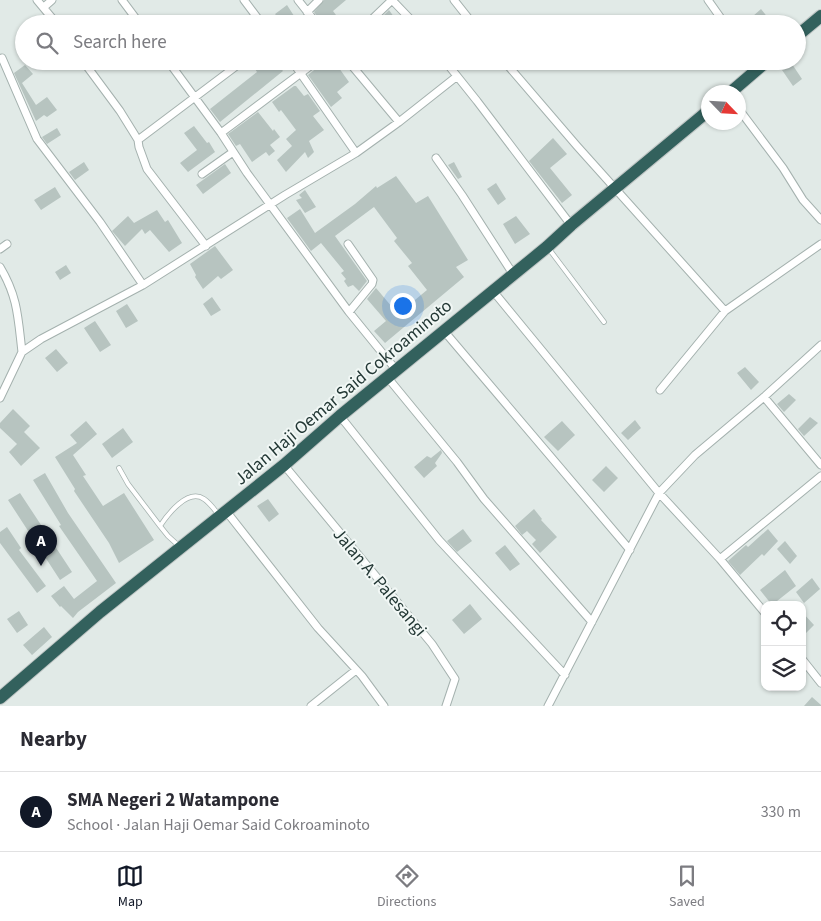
<!DOCTYPE html>
<html lang="en">
<head>
<meta charset="utf-8">
<style>
  body { margin:0; font-family:"Source Sans 3",sans-serif; background:#f2f2f3; color:#2b2b33 }
  .controls { position:absolute; right:15px; bottom:15px; display:grid; overflow:hidden; border-radius:10px; box-shadow:0 1px 4px #0004 }
  .controls button { width:45px; height:45px; display:grid; place-items:center; padding:0; border:0; border-bottom:1px solid #e1e1e2; background:#fff; color:#2b2b33; font:25px sans-serif }
  .compass { position:absolute; left:701px; top:85px; width:45px; height:45px; border-radius:50%; background:#fff; box-shadow:0 1px 4px #0004; rotate:115deg }
  .you { position:absolute; left:402px; top:305px; width:18px; height:18px; margin:-12px; border:4px solid #fff; border-radius:50%; background:#1a73e8; box-shadow:0 0 0 8px #1a73e833 }
  .badge { display:grid; place-items:center; width:32px; height:32px; border-radius:50%; background:#111827; color:#fff; font-size:16px; font-weight:700 }
  .pin { position:absolute; translate:-50% -41px; filter:drop-shadow(0 1px 2px #0008) }
  .pin::after { content:''; position:absolute; top:26px; width:18px; height:15px; background:inherit; clip-path:polygon(0 0,100% 0,50% 100%) }
  .list { margin:0; padding:0; list-style:none }
  h2 { display:flex; justify-content:space-between; align-items:center; height:65px; margin:0; padding:0 20px; font-size:21px }
  h2 small { font-size:16px; font-weight:400; color:#7c7c81 }
  .list li { display:grid; grid-template-columns:32px 1fr auto; gap:15px; align-items:center; box-sizing:border-box; height:80px; padding:0 20px; border-top:1px solid #e1e1e2 }
  .list b { display:block; font-size:19px; white-space:nowrap }
  .list p { margin:0; font-size:16px; white-space:nowrap; color:#7c7c81 }
  .list em { font-size:16px; font-style:normal; color:#7c7c81 }
  .icon { flex:none; width:28px; height:28px; fill:none; stroke:currentColor; stroke-width:2; stroke-linecap:round; stroke-linejoin:round }
  .map { position:relative; flex:none; width:821px; height:706px; overflow:hidden }
  .search { position:absolute; background:#fff; box-shadow:0 1px 4px #0004; left:15px; right:15px; top:15px; height:55px; display:flex; align-items:center; gap:12px; box-sizing:border-box; padding:0 18px; border-radius:28px; color:#7c7c81; font-size:19px }
  .sheet { height:145px; background:#fff }
  nav { display:flex; justify-content:space-around; align-items:center; box-sizing:border-box; height:70px; border-top:1px solid #e1e1e2; background:#fff; font-size:14px; color:#7c7c81 }
  nav a { display:grid; justify-items:center; gap:2px }
  nav .on { color:#111827 }
  .map>svg:first-child { display:block }
</style>
</head>
<body>
<div class="map">
<svg width="821" height="706" viewBox="0 0 821 706">
  <rect width="100%" height="100%" fill="#e1eae7"/>
  <!-- building -->
  <path fill="#b7c4c0" d="M 324,0 L 346,0 L 333,11 L 336,15 L 325,24 L 323,24 L 314,12 Z
    M 287,5 L 296,19 L 300,24 L 283,24 L 275,14 Z
    M 761,9 L 773,24 L 744,24 Z
    M 389,10 L 399,24 L 384,24 L 380,19 Z
    M 250,61 L 275,61 L 283,71 L 220,122 L 210,109 L 257,72 Z
    M 325,61 L 334,61 L 349,82 L 337,92 L 342,98 L 331,107 L 308,75 Z
    M 792,64 L 802,79 L 793,86 L 782,70 Z
    M 25,65 L 33,74 L 22,83 L 36,105 L 47,97 L 57,110 L 47,117 L 44,115 L 36,121 L 14,73 Z
    M 294,86 L 296,86 L 304,96 L 308,94 L 320,111 L 313,116 L 324,130 L 309,141 L 314,152 L 308,158 L 305,152 L 286,172 L 277,160 L 292,146 L 286,139 L 296,130 L 281,110 L 279,112 L 272,102 Z
    M 258,112 L 273,131 L 274,129 L 280,137 L 270,145 L 275,151 L 269,156 L 266,152 L 252,162 L 240,144 L 236,146 L 228,134 Z
    M 194,126 L 207,143 L 209,142 L 215,152 L 188,172 L 180,163 L 197,150 L 184,133 Z
    M 57,128 L 61,135 L 47,144 L 42,137 Z
    M 553,138 L 567,154 L 550,168 L 572,195 L 562,203 L 529,161 Z
    M 84,162 L 89,170 L 75,180 L 69,172 Z
    M 454,162 L 462,177 L 458,179 L 448,165 Z
    M 225,164 L 231,173 L 203,194 L 196,185 Z
    M 396,176 L 416,203 L 428,196 L 468,260 L 456,267 L 464,277 L 385,343 L 374,331 L 386,321 L 367,299 L 376,288 L 398,314 L 427,290 L 408,266 L 412,263 L 394,241 L 397,238 L 374,207 L 335,236 L 367,281 L 359,291 L 353,285 L 348,287 L 344,281 L 346,279 L 341,273 L 344,271 L 321,243 L 311,251 L 287,218 L 300,209 L 315,233 L 355,204 L 376,186 L 377,188 Z
    M 496,183 L 506,199 L 498,205 L 487,189 Z
    M 55,187 L 61,197 L 41,210 L 34,200 Z
    M 305,190 L 316,207 L 305,213 L 296,200 L 302,198 L 299,195 Z
    M 157,210 L 165,222 L 168,220 L 182,243 L 169,252 L 150,230 L 145,234 L 142,229 L 125,246 L 112,231 L 128,216 L 134,223 Z
    M 516,216 L 530,234 L 515,244 L 503,224 Z
    M 215,246 L 233,270 L 221,279 L 218,276 L 203,289 L 195,277 L 196,275 L 190,264 Z
    M 66,265 L 71,273 L 60,280 L 55,272 Z
    M 212,297 L 221,310 L 211,316 L 203,304 Z
    M 127,304 L 138,321 L 126,328 L 116,311 Z
    M 95,321 L 111,345 L 100,352 L 84,328 Z
    M 56,349 L 68,363 L 57,372 L 45,358 Z
    M 745,367 L 759,382 L 751,390 L 737,373 Z
    M 789,394 L 796,400 L 784,412 L 777,404 Z
    M 13,409 L 30,426 L 24,432 L 40,448 L 21,466 L 9,452 L 17,444 L 0,428 L 0,423 Z
    M 810,417 L 818,423 L 804,436 L 798,429 Z
    M 635,420 L 641,428 L 628,440 L 621,433 Z
    M 86,421 L 97,434 L 73,455 L 86,475 L 83,476 L 103,506 L 124,493 L 154,540 L 119,563 L 109,543 L 74,491 L 75,489 L 55,457 L 77,443 L 70,435 Z
    M 562,421 L 575,435 L 558,451 L 544,437 Z
    M 123,428 L 133,442 L 112,458 L 102,444 Z
    M 441,450 L 442,453 L 435,463 L 437,466 L 424,478 L 414,467 L 427,456 L 431,458 Z
    M 606,466 L 618,478 L 604,492 L 592,480 Z
    M 45,473 L 68,513 L 116,583 L 78,612 L 73,618 L 61,606 L 60,607 L 51,596 L 64,586 L 74,599 L 97,581 L 59,526 L 61,525 L 33,480 Z
    M 20,493 L 72,572 L 60,580 L 8,500 Z
    M 268,499 L 279,514 L 269,522 L 257,506 Z
    M 534,509 L 542,519 L 541,520 L 557,537 L 540,553 L 532,544 L 536,540 L 527,531 L 522,535 L 515,526 Z
    M 7,527 L 21,548 L 19,550 L 46,586 L 37,593 L 0,543 L 0,532 Z
    M 463,529 L 472,541 L 457,552 L 447,541 Z
    M 768,529 L 778,541 L 764,556 L 762,554 L 740,575 L 728,561 L 746,545 L 748,547 Z
    M 785,541 L 797,556 L 790,564 L 777,549 Z
    M 505,545 L 520,564 L 510,571 L 495,553 Z
    M 785,570 L 796,586 L 772,605 L 760,590 Z
    M 812,578 L 820,589 L 804,603 L 796,592 Z
    M 470,604 L 482,619 L 464,634 L 452,620 Z
    M 19,611 L 28,625 L 17,633 L 7,619 Z
    M 802,612 L 814,625 L 802,637 Z
    M 44,627 L 52,637 L 32,655 L 23,645 Z
    M 812,697 L 821,705 L 821,706 L 804,706 Z"/>
  <g fill="none" stroke-linecap="round" stroke-linejoin="round">
    <!-- lane casing -->
    <g stroke="#a4b1ae" stroke-width="5.5">
      <path id="lane" d="M 549,249 L 604,322
        M 119,468 L 128,484 L 160,526
        M 179,546 L 168,536 L 160,526 C 168,514 188,488 204,499 C 210,503 214,509 218,514"/>
    </g>
    <!-- street casing -->
    <g stroke="#a4b1ae" stroke-width="9">
      <path id="street" d="M 37,0 L 57,24
        M 122,0 L 140,24
        M 244,0 L 262,24
        M 298,0 L 317,24
        M 392,0 L 415,24
        M 454,0 L 473,24
        M 708,0 L 725,24
        M 44,7 L 52,0
        M 307,12 L 319,0
        M 367,24 L 392,0
        M 2,58 L 37,139 L 100,222 L 143,285
        M 83,61 L 120,111 L 138,140 L 139,147 L 147,169 L 206,246
        M 168,61 L 221,133 L 247,173 L 349,312 L 397,371
        M 292,61 L 356,153
        M 348,61 L 399,122
        M 445,61 L 477,101 L 571,225
        M 504,61 L 577,146 L 725,311
        M 738,108 L 783,168 L 803,200 L 821,220
        M 221,133 L 317,61
        M 138,140 L 243,61
        M 436,158 L 462,195 L 513,274
        M 202,174 L 233,152
        M 348,244 L 373,280 L 372,284 L 349,312
        M 0,249 L 7,244
        M 0,267 C 18,297 18,318 22,352
        M 493,291 L 659,493 L 720,559 L 765,613
        M 444,331 L 630,550
        M 388,378 L 457,462 L 484,499 L 592,622
        M 660,390 L 725,311 L 821,244
        M 764,397 L 821,465
        M 0,398 L 22,352 L 41,339 L 143,285 L 285,195 L 356,153 L 399,122 L 456,77
        M 340,416 L 439,540 L 565,675
        M 284,465 L 432,644 L 455,679 L 446,706
        M 226,511 L 318,628 L 362,676 L 384,706
        M 720,559 L 821,476
        M 802,659 L 821,683
        M 311,706 L 356,670
        M 548,706 L 659,493 L 695,455 L 764,397 L 821,345"/>
    </g>
    <!-- highway casing -->
    <g stroke="#c1c7c6" stroke-width="14">
      <path id="highway" d="M 797,36 L 821,16
        M 731,92 L 767,61
        M 0,698 L 100,612 L 284,465 L 340,416 L 547,247 L 571,225 L 708,111"/>
    </g>
    <!-- lane -->
    <use href="#lane" stroke="#fff" stroke-width="4"/>
    <!-- street -->
    <use href="#street" stroke="#fff" stroke-width="7"/>
    <!-- highway -->
    <use href="#highway" stroke="#33615d" stroke-width="12"/>
  </g>
  <g text-anchor="middle" stroke-width="4" stroke-linejoin="round" paint-order="stroke">
    <!-- street labels -->
    <g font-size="18" fill="#233835" stroke="#f1f7f5">
      <text transform="translate(343 392) rotate(-40)" y="6">Jalan Haji Oemar Said Cokroaminoto</text>
      <text transform="translate(380 582) rotate(50)" y="6">Jalan A. Palesangi</text>
    </g>
  </g>
</svg>
<div class="controls">
<button><svg class="icon" aria-label="locate" viewBox="0 0 24 24"><circle cx="12" cy="12" r="6"/><path d="M12 2v4M12 18v4M2 12h4M18 12h4"/></svg></button>
<button><svg class="icon" aria-label="layers" viewBox="0 0 24 24"><path d="M12 4l9 5-9 5-9-5zM3 14l9 5 9-5"/></svg></button>
</div>
<svg class="compass" viewBox="-18 -18 36 36"><path d="M0-13l5 13h-10z" fill="#e53935"/><path d="M0 13l5-13h-10z" fill="#7c7c81"/></svg>
<div class="you"></div>
<div class="pin badge" style="left:41px;top:566px">A</div>
<div class="search"><svg class="icon" aria-label="search" viewBox="0 0 24 24"><circle cx="10" cy="10" r="6"/><path d="M15 15l6 6"/></svg>Search here</div>
</div>
<section class="sheet">
<h2>Nearby<small></small></h2>
<ul class="list">
<li><span class="badge">A</span><div><b>SMA Negeri 2 Watampone</b><p>School · Jalan Haji Oemar Said Cokroaminoto</p></div><em>330 m</em></li>
</ul>
</section>
<nav>
<a class="on"><svg class="icon" aria-label="map" viewBox="0 0 24 24"><path d="M3 6l6-2 6 2 6-2v14l-6 2-6-2-6 2zM9 4v14M15 6v14"/></svg>Map</a>
<a><svg class="icon" aria-label="directions" viewBox="0 0 24 24"><path d="M12 3l9 9-9 9-9-9zM9 14v-3h6M13 9l2 2-2 2"/></svg>Directions</a>
<a><svg class="icon" aria-label="saved" viewBox="0 0 24 24"><path d="M7 4h10v16l-5-4-5 4z"/></svg>Saved</a>
</nav>
</body>
</html>
